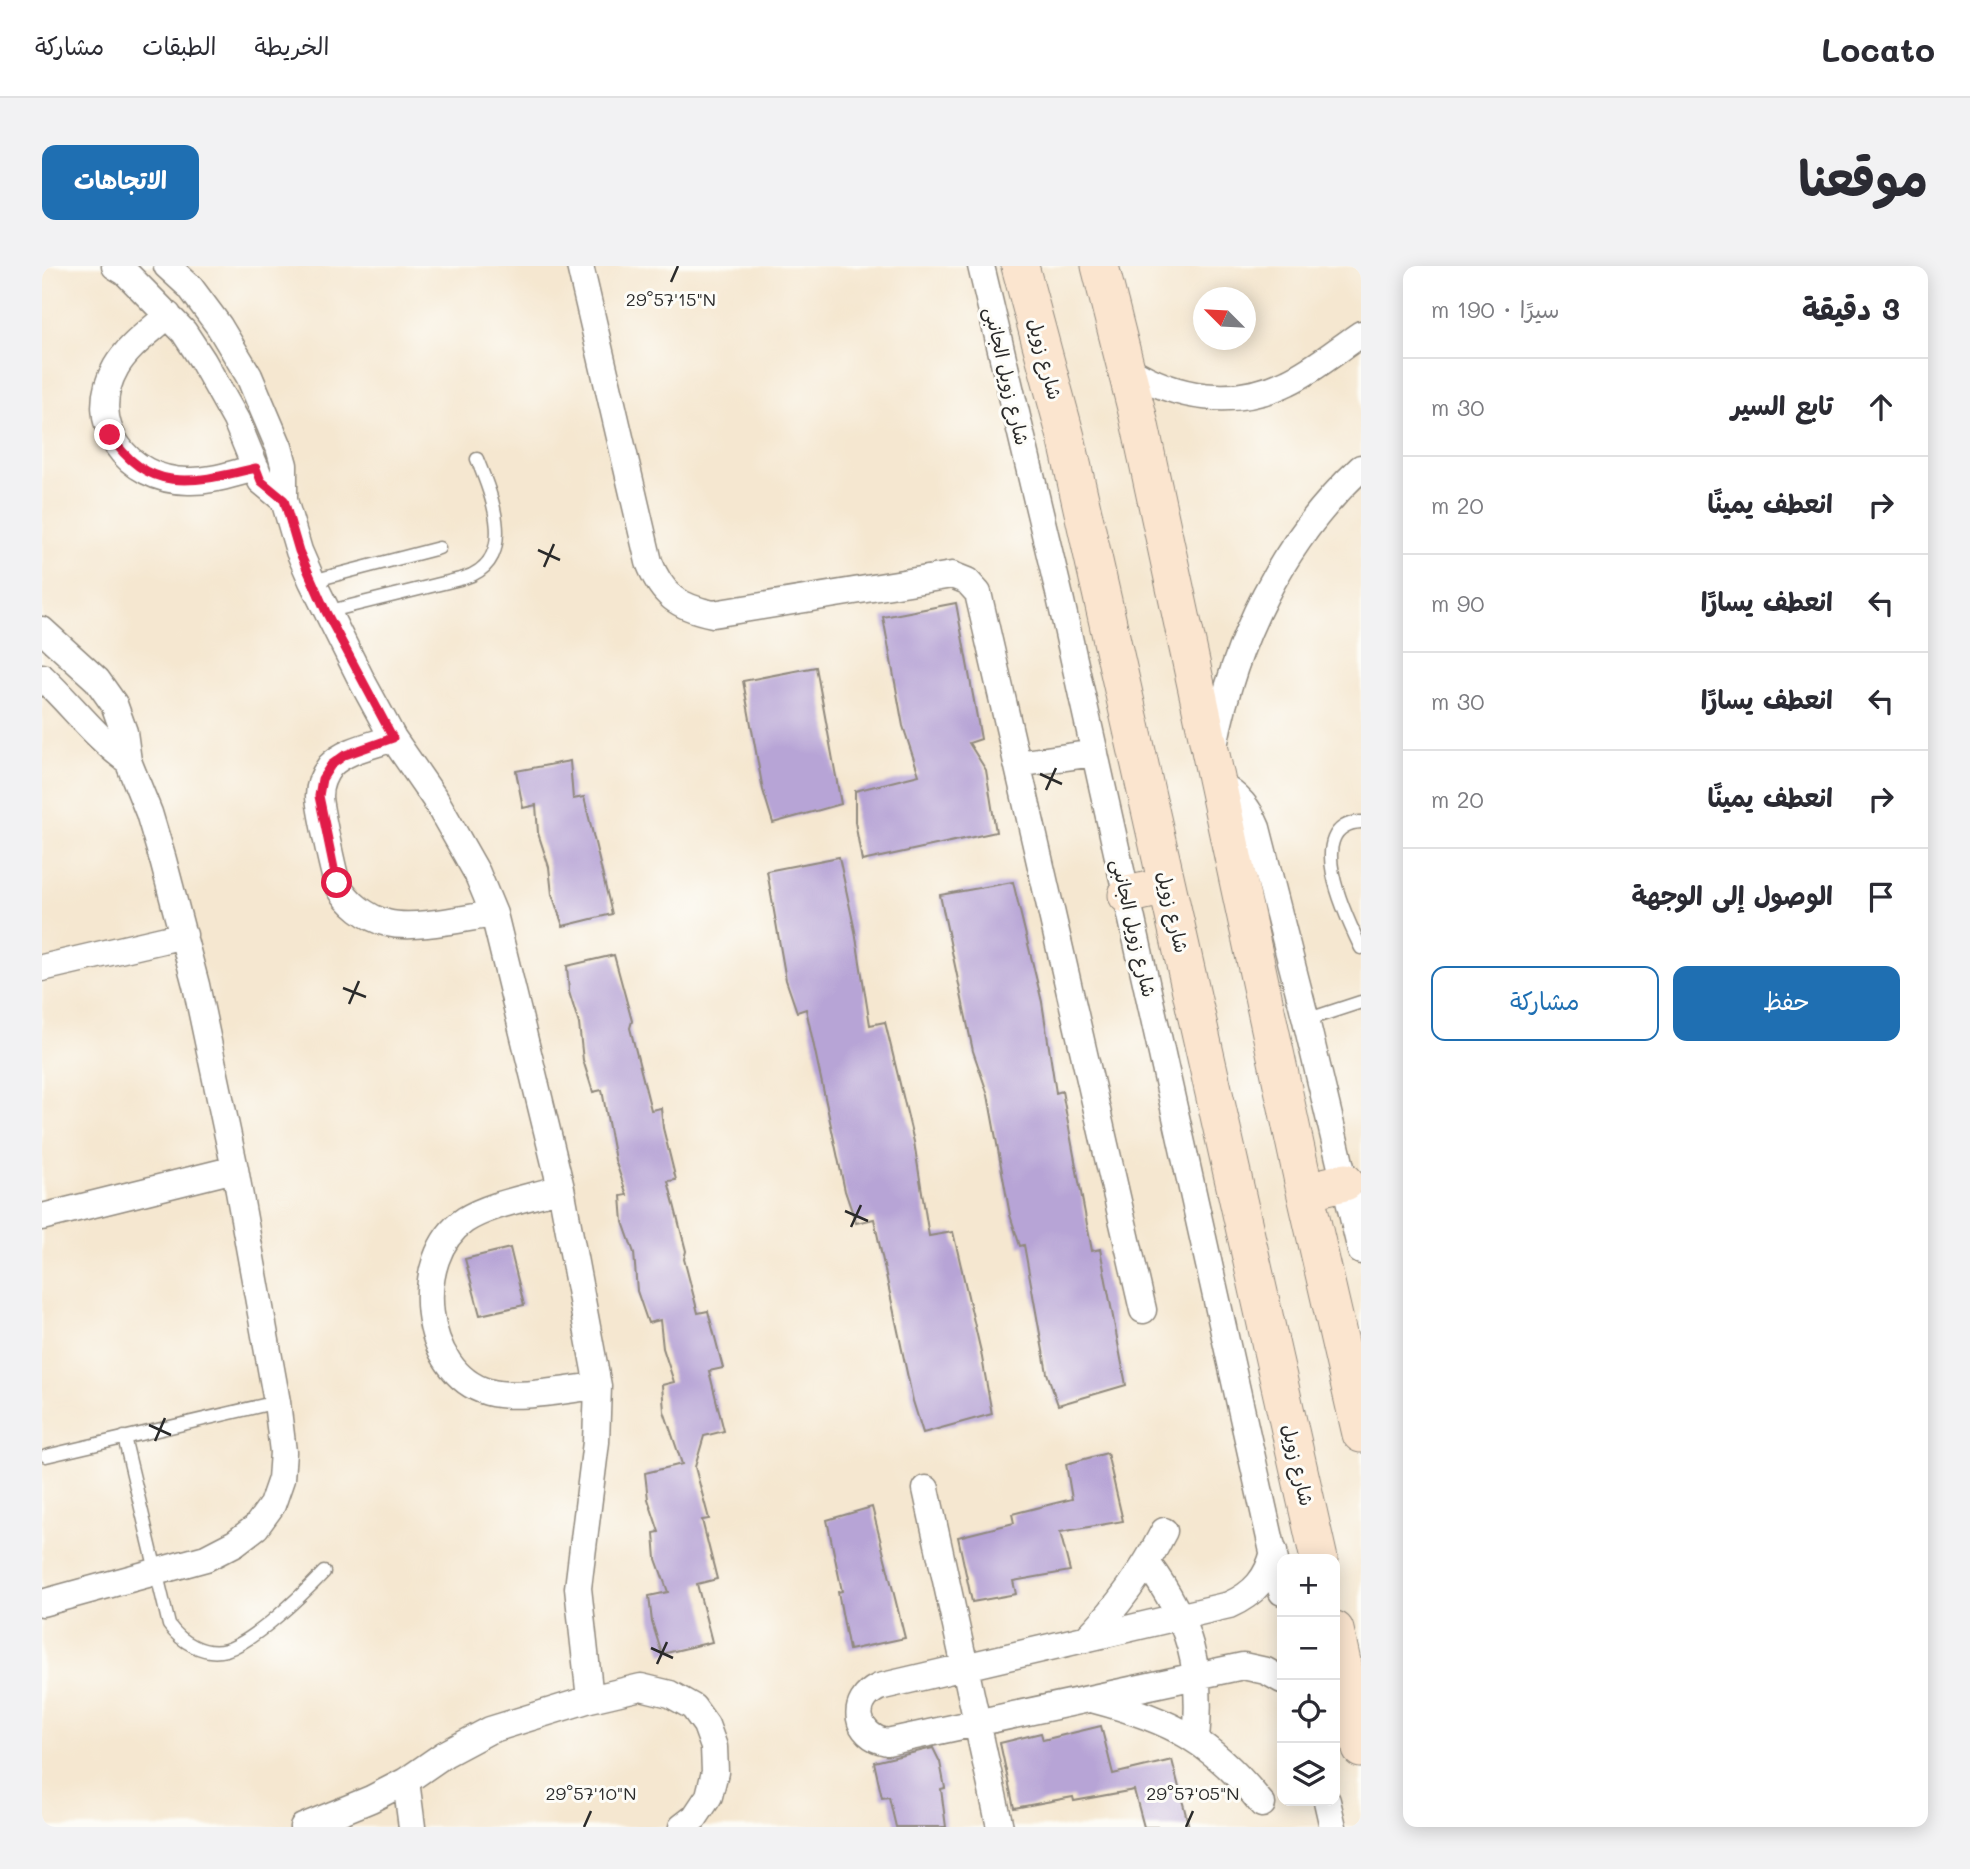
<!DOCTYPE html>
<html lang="ar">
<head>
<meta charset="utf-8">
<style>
  body { margin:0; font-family:Mali,"Playpen Sans Arabic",sans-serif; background:#f2f2f3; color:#2b2b33; direction:rtl }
  .controls { position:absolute; right:21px; bottom:21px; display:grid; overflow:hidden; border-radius:14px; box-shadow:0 4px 18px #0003 }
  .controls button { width:63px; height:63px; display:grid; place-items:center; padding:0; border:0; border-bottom:2px solid #e1e1e2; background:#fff; color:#2b2b33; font:35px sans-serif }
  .compass { position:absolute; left:1151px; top:21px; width:63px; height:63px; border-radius:50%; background:#fff; box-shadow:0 4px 18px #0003; rotate:294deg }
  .stop { position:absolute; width:21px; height:21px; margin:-16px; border:5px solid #e11d48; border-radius:50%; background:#fff }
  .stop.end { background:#e11d48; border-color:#fff; box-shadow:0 2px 7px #0008 }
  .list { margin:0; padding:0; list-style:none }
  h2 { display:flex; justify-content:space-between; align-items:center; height:91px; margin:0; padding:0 28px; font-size:30px }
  h2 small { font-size:23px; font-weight:400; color:#7c7c81 }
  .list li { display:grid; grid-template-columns:46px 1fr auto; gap:21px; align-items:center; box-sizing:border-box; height:98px; padding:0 28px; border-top:2px solid #e1e1e2 }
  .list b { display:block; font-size:26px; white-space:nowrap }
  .list em { font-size:23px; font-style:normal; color:#7c7c81 }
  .actions { display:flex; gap:14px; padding:21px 28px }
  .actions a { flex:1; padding:16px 0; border:2px solid #1f6fb2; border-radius:14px; text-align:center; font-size:24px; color:#1f6fb2 }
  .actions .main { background:#1f6fb2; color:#fff }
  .icon { flex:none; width:38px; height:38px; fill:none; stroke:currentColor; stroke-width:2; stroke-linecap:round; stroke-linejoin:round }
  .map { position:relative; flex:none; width:1319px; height:1561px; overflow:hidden; direction:ltr; border-radius:14px }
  header { display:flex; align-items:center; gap:42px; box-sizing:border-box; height:98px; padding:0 35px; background:#fff; border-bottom:2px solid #e1e1e2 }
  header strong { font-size:33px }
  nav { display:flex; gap:38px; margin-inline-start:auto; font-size:24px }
  .intro { display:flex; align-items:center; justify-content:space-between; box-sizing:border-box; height:168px; padding:0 42px }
  h1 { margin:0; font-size:49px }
  .button { padding:18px 32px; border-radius:14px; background:#1f6fb2; color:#fff; font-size:24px; font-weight:700 }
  main { display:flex; gap:42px; padding:0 42px }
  aside { flex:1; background:#fff; border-radius:14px; box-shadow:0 4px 18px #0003 }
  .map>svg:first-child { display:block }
</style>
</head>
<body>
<header>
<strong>Locato</strong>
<nav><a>الخريطة</a><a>الطبقات</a><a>مشاركة</a></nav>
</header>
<div class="intro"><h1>موقعنا</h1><a class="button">الاتجاهات</a></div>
<main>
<aside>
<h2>3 دقيقة<small>سيرًا · 190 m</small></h2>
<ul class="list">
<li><svg class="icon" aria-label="ahead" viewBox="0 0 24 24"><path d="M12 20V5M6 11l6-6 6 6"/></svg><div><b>تابع السير</b></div><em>30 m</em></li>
<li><svg class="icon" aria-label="right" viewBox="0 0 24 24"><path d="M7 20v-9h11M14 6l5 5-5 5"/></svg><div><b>انعطف يمينًا</b></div><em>20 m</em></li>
<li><svg class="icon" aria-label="left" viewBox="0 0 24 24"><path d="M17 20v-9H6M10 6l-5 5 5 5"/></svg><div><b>انعطف يسارًا</b></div><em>90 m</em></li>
<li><svg class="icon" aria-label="left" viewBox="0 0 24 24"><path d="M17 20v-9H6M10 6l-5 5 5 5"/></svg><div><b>انعطف يسارًا</b></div><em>30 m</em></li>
<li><svg class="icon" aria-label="right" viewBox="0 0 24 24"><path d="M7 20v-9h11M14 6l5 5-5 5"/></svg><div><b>انعطف يمينًا</b></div><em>20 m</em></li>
<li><svg class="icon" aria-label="arrive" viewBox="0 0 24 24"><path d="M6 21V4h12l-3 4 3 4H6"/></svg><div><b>الوصول إلى الوجهة</b></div></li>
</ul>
<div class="actions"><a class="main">حفظ</a><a>مشاركة</a></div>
</aside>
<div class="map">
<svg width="1319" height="1561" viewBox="0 0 1319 1561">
  <rect width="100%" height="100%" fill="#fdfcf7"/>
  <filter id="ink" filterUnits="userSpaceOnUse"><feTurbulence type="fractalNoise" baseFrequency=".0143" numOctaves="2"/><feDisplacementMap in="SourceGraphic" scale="14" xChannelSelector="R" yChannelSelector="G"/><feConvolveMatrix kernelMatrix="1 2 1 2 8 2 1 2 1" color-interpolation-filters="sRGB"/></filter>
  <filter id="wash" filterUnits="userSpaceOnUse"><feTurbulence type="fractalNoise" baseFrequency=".00686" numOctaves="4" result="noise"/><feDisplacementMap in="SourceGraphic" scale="28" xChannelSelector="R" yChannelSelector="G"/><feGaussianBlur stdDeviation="1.57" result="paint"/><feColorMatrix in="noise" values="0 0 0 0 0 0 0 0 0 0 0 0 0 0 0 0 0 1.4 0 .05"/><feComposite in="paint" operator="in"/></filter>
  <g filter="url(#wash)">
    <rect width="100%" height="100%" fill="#f5e7d0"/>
    <g id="blocks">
      <!-- building -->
      <path fill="#b7a4d6" d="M 914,337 L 939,473 L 927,477 L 944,504 L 954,566 L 820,595 L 813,556 L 813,525 L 877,509 L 861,460 L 841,351 Z
        M 774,401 L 799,538 L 731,557 L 721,524 L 701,415 Z
        M 528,495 L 531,533 L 542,531 L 570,648 L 521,660 L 510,628 L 507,601 L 496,567 L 494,539 L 481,542 L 474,505 Z
        M 797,591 L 813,665 L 828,759 L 843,756 L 872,876 L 887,970 L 911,966 L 939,1086 L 950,1148 L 881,1167 L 871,1135 L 832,953 L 814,957 L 803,925 L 764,743 L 755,746 L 744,714 L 725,605 Z
        M 971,616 L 1000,736 L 1014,827 L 1020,825 L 1050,985 L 1058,983 L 1084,1119 L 1016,1139 L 1005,1107 L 982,979 L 978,980 L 968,949 L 946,829 L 931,785 L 898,629 Z
        M 572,689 L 590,755 L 588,762 L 609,844 L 619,842 L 621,862 L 634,914 L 626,915 L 644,985 L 642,993 L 656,1047 L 666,1045 L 681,1102 L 667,1105 L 682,1165 L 662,1170 L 653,1201 L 667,1253 L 660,1254 L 675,1313 L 655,1318 L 670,1376 L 620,1388 L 610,1356 L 607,1330 L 626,1326 L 614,1293 L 612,1267 L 617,1266 L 606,1233 L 603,1207 L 640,1198 L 622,1145 L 620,1119 L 632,1116 L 621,1082 L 618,1054 L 606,1057 L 595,1025 L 592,987 L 581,956 L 579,930 L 585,929 L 573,894 L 560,824 L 551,826 L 541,794 L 537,758 L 527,726 L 525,700 Z
        M 468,982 L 482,1039 L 438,1049 L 423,993 Z
        M 1065,1187 L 1081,1255 L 1018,1266 L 1028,1305 L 971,1315 L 974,1328 L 930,1336 L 916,1271 L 972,1257 L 970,1248 L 1030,1233 L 1024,1198 Z
        M 830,1241 L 863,1372 L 807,1384 L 796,1326 L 800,1325 L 785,1254 Z
        M 1059,1460 L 1071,1508 L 1130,1494 L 1147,1561 L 1102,1561 L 1092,1524 L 1032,1535 L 1031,1531 L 972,1542 L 958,1477 L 999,1467 L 1001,1474 Z
        M 891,1482 L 898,1496 L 903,1522 L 899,1523 L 904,1561 L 854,1561 L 847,1531 L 840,1532 L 832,1496 Z"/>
    </g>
  </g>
  <g filter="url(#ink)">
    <use href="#blocks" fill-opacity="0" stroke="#90897e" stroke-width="2"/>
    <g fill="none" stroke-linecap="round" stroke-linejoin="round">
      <!-- service casing -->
      <g stroke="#90897e" stroke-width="15">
        <path id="service" d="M 270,315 L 397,282
          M 284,346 L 422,312 C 476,295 451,232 435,193
          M 1319,556 C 1259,559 1305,653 1319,682
          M 1264,754 L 1319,736
          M 82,1171 L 127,1359 C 139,1376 162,1390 184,1384 C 213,1375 261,1328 282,1306
          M 4,1190 L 235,1136"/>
      </g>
      <!-- minor casing -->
      <g stroke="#90897e" stroke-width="29">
        <path id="minor" d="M 73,0 L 83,6 L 142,66 L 161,95 L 194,154 L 219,215 L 242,234
          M 125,0 L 148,21 L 177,60 L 207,110 L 237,181 L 242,199 L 242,234 L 257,285 L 270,315 L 321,417 L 351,472 L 393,533 L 435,607 L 452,648 L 519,922 L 556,1120 L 554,1176 L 536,1322 L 548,1433
          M 538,0 L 607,296 C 620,329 636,341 671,348 L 910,309 L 925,315 L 936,327 L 1101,1044
          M 939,0 L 1018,331 L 1240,1326
          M 126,49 C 109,65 86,80 74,101 C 42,157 85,215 146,215 C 169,216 192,207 214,202
          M 1085,102 C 1134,133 1193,142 1246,116 C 1272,104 1295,84 1319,68
          M 0,364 L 55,414 L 72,438 L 82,466 L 86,495 L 107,547 L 121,594 L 154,719 L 193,903 L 235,1136 L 241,1186 L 239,1213 L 230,1239 L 214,1261 L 193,1277 L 164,1292 L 0,1337
          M 0,411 C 30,439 53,471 86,495
          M 351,472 C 332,479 303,484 288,500 C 282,508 277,519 277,530 C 277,539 292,611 296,619 C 306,637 325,652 345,657 C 372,664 423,652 452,648
          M 1172,480 C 1192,375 1240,275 1319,202
          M 975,498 L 1053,487
          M 1177,519 C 1196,529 1207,542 1215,562 L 1264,754 L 1319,985
          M 0,702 L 142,669
          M 519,922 C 491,931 448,938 423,954 C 368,991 379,1107 446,1126 C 475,1134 525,1123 556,1120
          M 0,951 L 193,903
          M 884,1223 L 958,1561
          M 1232,1285 C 1226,1312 1212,1328 1187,1339 L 837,1421 C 807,1435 813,1470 845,1476 L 1201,1400 L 1224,1405 L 1240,1414
          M 1105,1297 C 1148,1355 1161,1402 1154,1473
          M 1044,1373 C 1077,1340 1101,1306 1122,1265
          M 1053,1434 C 1129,1454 1170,1475 1220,1538
          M 364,1515 L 370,1561
          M 1285,1535 L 1291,1561
          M 261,1561 L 329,1533 L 364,1515 L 403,1488 L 448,1464 L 548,1433 L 599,1421 L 628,1428 L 651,1441 L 664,1459 L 672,1481 L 673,1506 L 667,1530 L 653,1551 L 640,1561"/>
      </g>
      <!-- secondary casing -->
      <g stroke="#90897e" stroke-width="39">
        <path id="secondary" d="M 978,0 L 1024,171 L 1277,1293
          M 1058,0 L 1096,150 L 1263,925 L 1319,1168
          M 1085,629 L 1125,620
          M 1263,925 L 1303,916
          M 1293,1364 L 1319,1483"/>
      </g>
      <!-- service -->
      <use href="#service" stroke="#fff" stroke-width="12"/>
      <!-- minor -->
      <use href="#minor" stroke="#fff" stroke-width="26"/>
      <!-- secondary -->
      <use href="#secondary" stroke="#fbe5cf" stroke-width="37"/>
    </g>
  </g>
  <g fill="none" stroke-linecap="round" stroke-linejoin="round" filter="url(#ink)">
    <!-- route -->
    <path stroke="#e11d48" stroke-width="9" d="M 68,169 C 107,230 154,216 214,202 L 219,215 L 242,234 L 257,285 L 284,346 L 351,472 L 303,489 L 289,499 L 280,513 L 277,530 L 295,617"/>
  </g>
  <!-- ticks -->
  <path fill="none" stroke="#2b2b2b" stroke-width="2.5" d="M 629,16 L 636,0M 496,284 L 518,294M 502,301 L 512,278M 998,508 L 1020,518M 1004,524 L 1014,502M 301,722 L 324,731M 307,738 L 317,715M 803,945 L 826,955M 809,961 L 819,939M 107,1159 L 129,1169M 113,1175 L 123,1152M 609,1382 L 631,1392M 615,1398 L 625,1376M 542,1561 L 549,1545M 1144,1561 L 1151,1545"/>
  <g text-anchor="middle" stroke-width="6" stroke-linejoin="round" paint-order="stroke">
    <!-- street labels -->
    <g font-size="19" fill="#2b2b2b" stroke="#fdfcf7">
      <text transform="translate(1003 93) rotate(75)" y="7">شارع زويل</text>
      <text transform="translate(965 110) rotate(77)" y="7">شارع زويل الجانبى</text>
      <text transform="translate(1131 646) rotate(77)" y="7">شارع زويل</text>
      <text transform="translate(1092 662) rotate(77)" y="7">شارع زويل الجانبى</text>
      <text transform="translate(1256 1199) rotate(77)" y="7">شارع زويل</text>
    </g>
  </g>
  <g font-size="18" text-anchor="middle" fill="#2b2b2b" stroke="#fdfcf7" stroke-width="6" stroke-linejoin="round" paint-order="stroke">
    <text x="629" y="40">29°57'15"N</text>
    <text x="549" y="1534">29°57'10"N</text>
    <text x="1151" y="1534">29°57'05"N</text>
  </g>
</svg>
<div class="controls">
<button>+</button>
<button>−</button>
<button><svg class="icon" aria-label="locate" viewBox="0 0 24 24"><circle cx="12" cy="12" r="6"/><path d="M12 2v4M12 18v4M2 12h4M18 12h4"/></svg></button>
<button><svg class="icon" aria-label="layers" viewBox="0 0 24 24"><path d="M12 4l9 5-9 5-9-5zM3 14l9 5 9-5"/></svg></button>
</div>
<svg class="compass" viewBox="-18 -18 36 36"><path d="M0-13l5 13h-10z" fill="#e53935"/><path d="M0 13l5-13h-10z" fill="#7c7c81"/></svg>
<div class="stop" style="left:295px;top:617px"></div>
<div class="stop end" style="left:68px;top:169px"></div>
</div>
</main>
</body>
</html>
